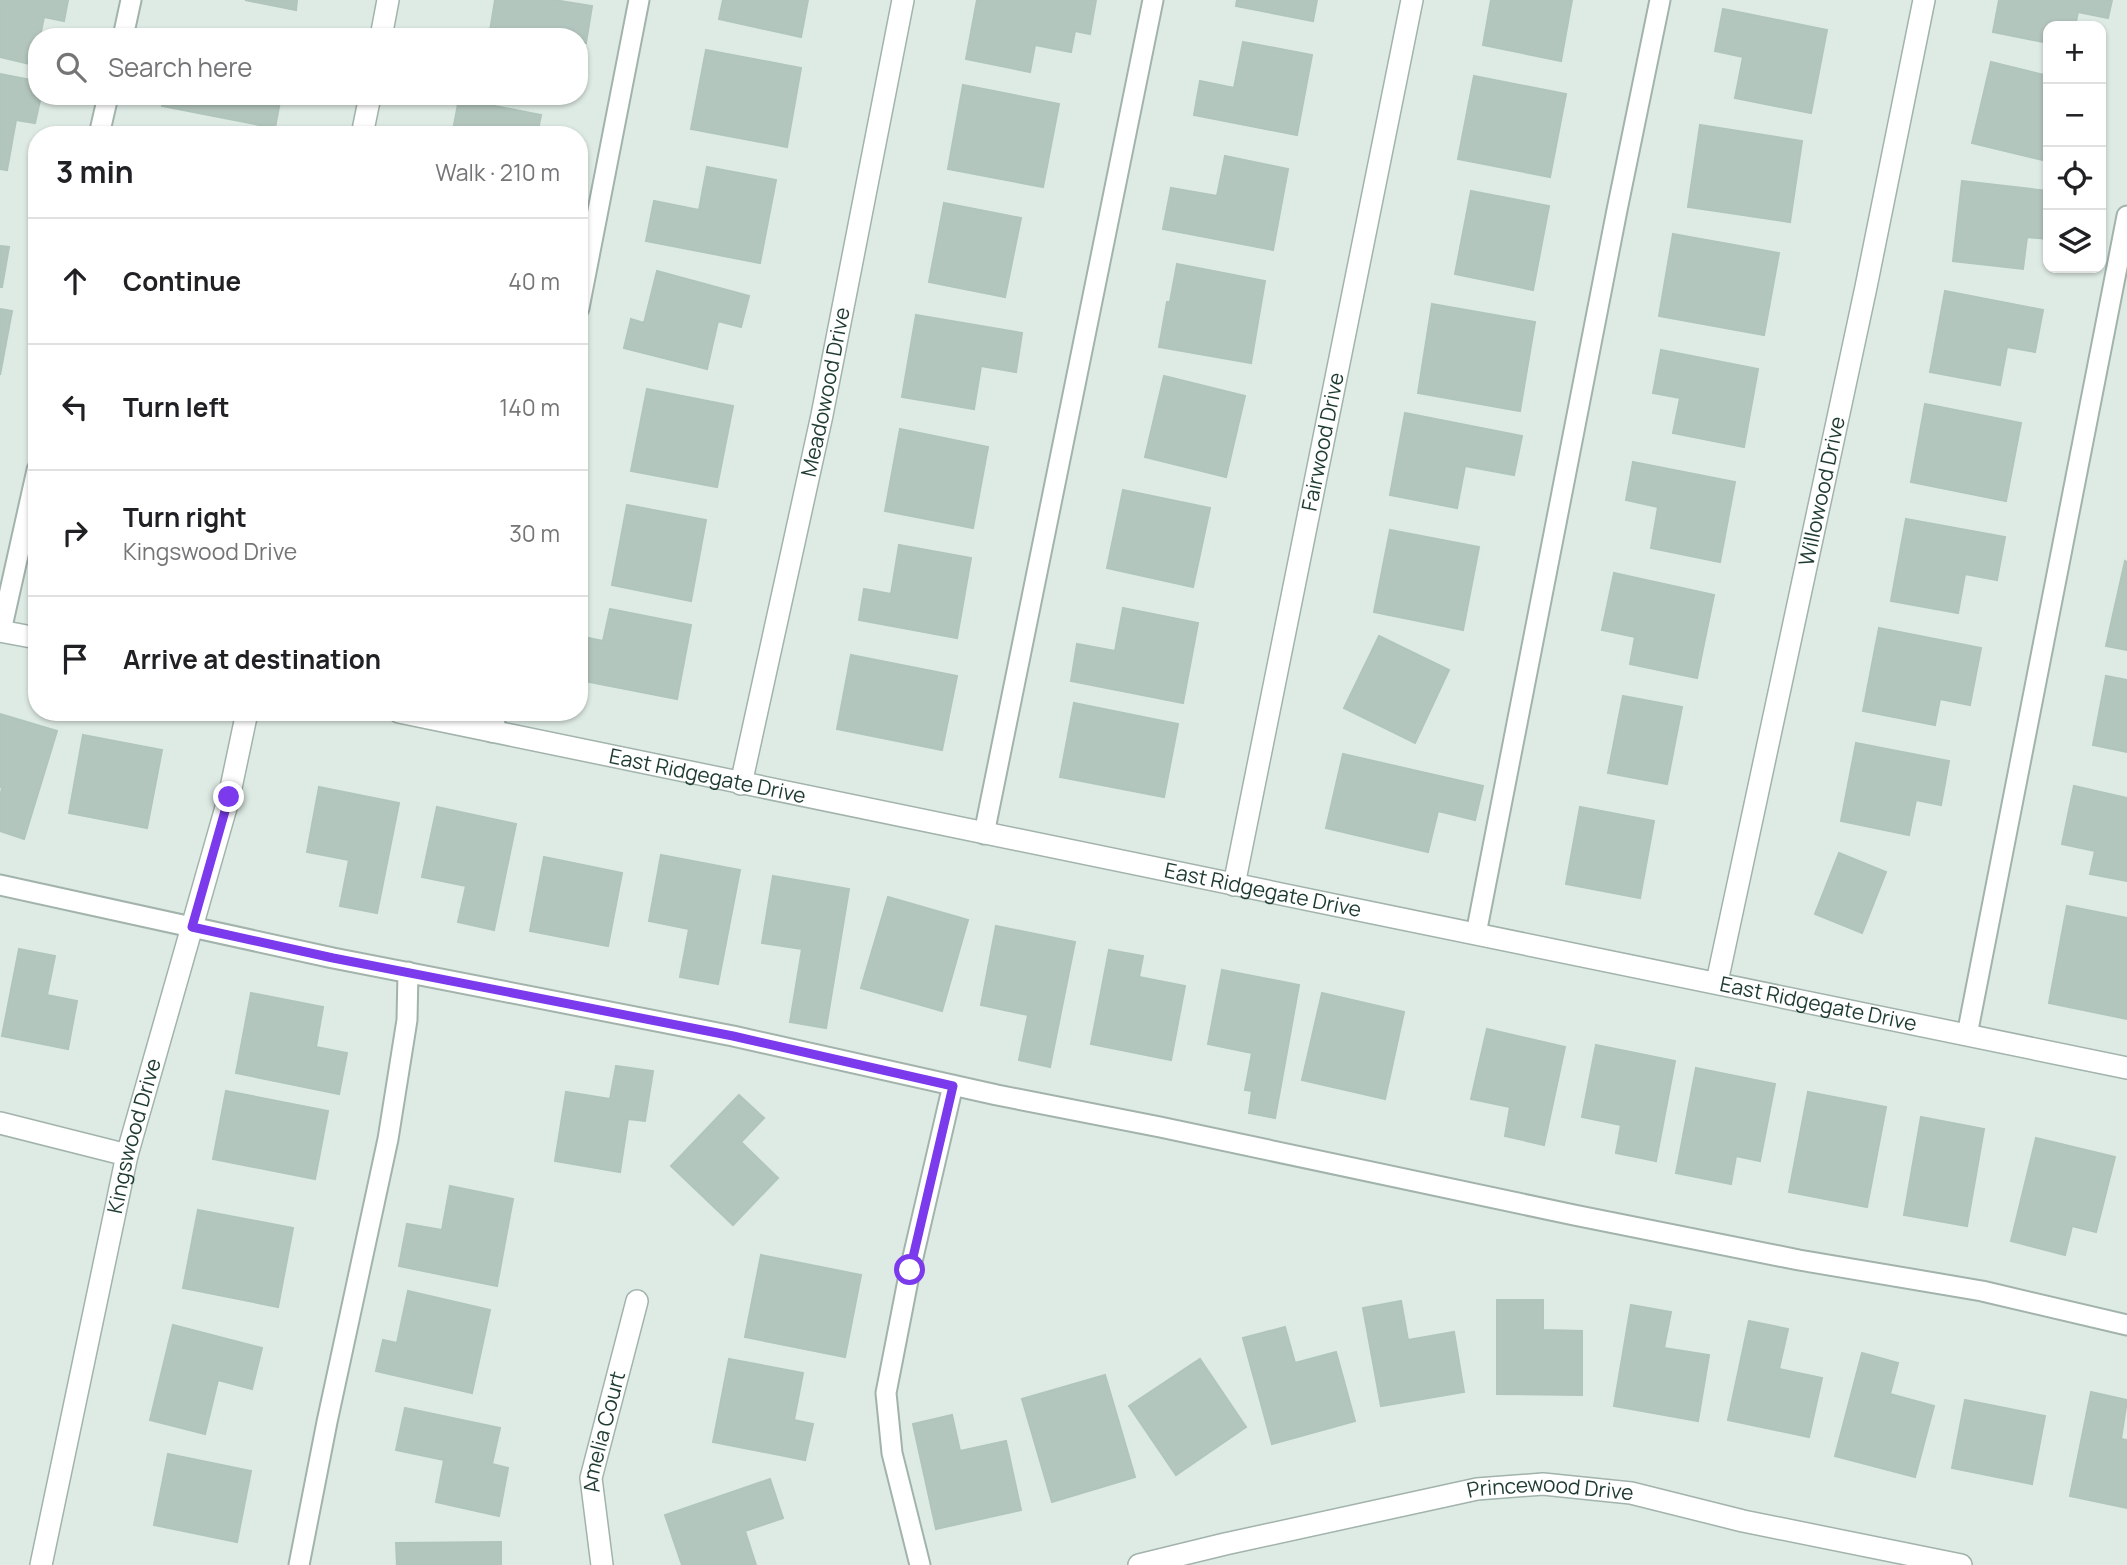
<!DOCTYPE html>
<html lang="en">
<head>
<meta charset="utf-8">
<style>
  body { margin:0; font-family:Manrope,sans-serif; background:#f6f6f6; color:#202124 }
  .controls { position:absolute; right:21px; top:21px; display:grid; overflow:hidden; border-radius:14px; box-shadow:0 2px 5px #0004 }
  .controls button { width:63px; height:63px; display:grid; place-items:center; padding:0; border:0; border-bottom:2px solid #e0e0e0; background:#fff; color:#202124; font:35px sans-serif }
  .stop { position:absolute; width:21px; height:21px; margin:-16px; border:5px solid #7c3aed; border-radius:50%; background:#fff }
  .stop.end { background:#7c3aed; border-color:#fff; box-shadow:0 2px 7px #0008 }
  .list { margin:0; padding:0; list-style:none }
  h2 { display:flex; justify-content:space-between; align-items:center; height:91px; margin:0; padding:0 28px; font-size:30px }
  h2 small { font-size:23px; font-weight:400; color:#757577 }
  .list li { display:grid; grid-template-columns:46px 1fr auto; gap:21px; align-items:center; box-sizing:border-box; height:126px; padding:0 28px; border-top:2px solid #e0e0e0 }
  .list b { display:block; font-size:26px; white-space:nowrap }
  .list p { margin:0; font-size:23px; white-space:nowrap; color:#757577 }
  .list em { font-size:23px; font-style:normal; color:#757577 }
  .icon { flex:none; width:38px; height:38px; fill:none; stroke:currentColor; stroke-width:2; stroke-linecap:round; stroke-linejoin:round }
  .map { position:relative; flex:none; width:2127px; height:1565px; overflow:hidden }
  .search { position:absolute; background:#fff; box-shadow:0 2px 5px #0004; left:28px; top:28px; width:560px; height:77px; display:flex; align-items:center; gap:18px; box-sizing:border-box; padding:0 24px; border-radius:28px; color:#757577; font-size:26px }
  .panel { position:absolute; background:#fff; box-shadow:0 2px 5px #0004; left:28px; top:126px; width:560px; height:595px; border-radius:28px }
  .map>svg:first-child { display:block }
</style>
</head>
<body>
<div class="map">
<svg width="2127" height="1565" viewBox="0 0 2127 1565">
  <rect width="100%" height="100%" fill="#deebe4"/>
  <!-- building -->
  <path fill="#b3c6bd" stroke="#b0c5bb" stroke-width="2" d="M 0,0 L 68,0 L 64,21 L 44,17 L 40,37 L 37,37 L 34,65 L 0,57 Z
    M 245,0 L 297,0 L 296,10 Z
    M 495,0 L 554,0 L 592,6 L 586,43 L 579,42 L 579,37 L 489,37 Z
    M 723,0 L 808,0 L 801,37 L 719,19 Z
    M 977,0 L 1096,0 L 1090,34 L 1075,31 L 1071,52 L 1035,45 L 1030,72 L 966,59 Z
    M 1237,0 L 1317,0 L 1313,21 L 1236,6 Z
    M 1491,0 L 1572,0 L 1561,61 L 1483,45 Z
    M 1999,0 L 2112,0 L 2108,18 L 2078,12 L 2075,26 L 2048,26 L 2048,43 L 1993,32 Z
    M 1723,9 L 1827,30 L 1811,113 L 1735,98 L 1743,57 L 1715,51 Z
    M 1243,42 L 1312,55 L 1297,135 L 1194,115 L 1200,81 L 1234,88 Z
    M 706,50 L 801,68 L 787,147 L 691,129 Z
    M 1991,62 L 2048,76 L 2048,154 L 2047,161 L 1972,143 Z
    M 0,74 L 37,81 L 37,96 L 41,96 L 35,123 L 16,120 L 7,170 L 0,169 Z
    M 1474,76 L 1566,94 L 1550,177 L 1458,159 Z
    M 963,85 L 1059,104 L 1043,187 L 948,169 Z
    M 164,96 L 281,96 L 275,128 L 162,106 Z
    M 459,99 L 541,115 L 537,135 L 452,135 Z
    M 1700,125 L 1802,141 L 1790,222 L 1688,207 Z
    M 1225,156 L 1288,169 L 1273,250 L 1163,229 L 1171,188 L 1217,196 Z
    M 707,167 L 776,180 L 760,263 L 646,241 L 654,201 L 699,210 Z
    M 1962,181 L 2048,191 L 2048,239 L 2027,237 L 2023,269 L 1953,261 Z
    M 1471,191 L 1549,206 L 1533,290 L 1455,274 Z
    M 944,203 L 1021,218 L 1005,297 L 929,282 Z
    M 1673,234 L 1779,253 L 1764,335 L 1659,316 Z
    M 0,246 L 9,247 L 2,287 L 0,287 Z
    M 1177,264 L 1265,281 L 1251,363 L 1159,347 L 1167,302 L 1170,302 Z
    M 657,271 L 749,296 L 741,327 L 718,321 L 707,369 L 624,348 L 631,319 L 644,323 Z
    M 1945,291 L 2043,310 L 2035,352 L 2007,347 L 2000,385 L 1930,372 Z
    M 1432,304 L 1535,322 L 1520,411 L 1418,393 Z
    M 0,309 L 12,311 L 0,375 Z
    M 916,315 L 1022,333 L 1016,372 L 981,366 L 974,409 L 902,397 Z
    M 1661,350 L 1758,369 L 1744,447 L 1673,433 L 1680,398 L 1653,393 Z
    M 1164,376 L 1245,396 L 1226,477 L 1145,457 Z
    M 647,389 L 733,406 L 717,487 L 631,471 Z
    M 1925,404 L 2021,423 L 2006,501 L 1911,482 Z
    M 1405,413 L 1522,436 L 1514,475 L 1465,466 L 1457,508 L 1390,495 Z
    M 900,429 L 988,447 L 973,528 L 885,511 Z
    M 1633,462 L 1735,482 L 1720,562 L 1651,548 L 1658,507 L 1626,500 Z
    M 1123,490 L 1210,508 L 1193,587 L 1107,568 Z
    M 627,505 L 706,520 L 691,601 L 612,585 Z
    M 1906,519 L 2005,537 L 1997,580 L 1965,574 L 1958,613 L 1891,601 Z
    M 1390,530 L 1479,547 L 1463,630 L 1374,612 Z
    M 899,545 L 971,558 L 957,638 L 859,620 L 864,589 L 891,594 Z
    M 2125,561 L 2127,562 L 2127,650 L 2106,646 Z
    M 1614,573 L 1714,595 L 1697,678 L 1630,664 L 1635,637 L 1602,630 Z
    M 1123,608 L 1198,623 L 1183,703 L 1071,681 L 1077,644 L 1115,651 Z
    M 610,609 L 691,625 L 677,699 L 579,680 L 579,636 L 603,641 Z
    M 1879,628 L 1981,648 L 1970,705 L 1940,699 L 1935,725 L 1863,711 Z
    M 1379,636 L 1449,670 L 1415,743 L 1344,708 Z
    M 851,655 L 957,676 L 942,750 L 837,729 Z
    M 2106,676 L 2127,680 L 2127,752 L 2093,745 Z
    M 1623,696 L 1682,707 L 1667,784 L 1608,773 Z
    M 1074,703 L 1178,724 L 1164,797 L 1060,777 Z
    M 0,714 L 57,731 L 24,839 L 0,831 L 0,796 L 2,788 L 0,787 Z
    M 83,735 L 162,750 L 147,828 L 69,813 Z
    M 1856,743 L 1949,761 L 1941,805 L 1916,800 L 1909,835 L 1841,821 Z
    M 1343,754 L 1483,786 L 1475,820 L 1438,811 L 1428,852 L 1326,828 Z
    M 2074,786 L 2127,798 L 2127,881 L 2090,874 L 2095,851 L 2062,844 Z
    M 319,787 L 399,803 L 377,913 L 340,906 L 349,860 L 307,852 Z
    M 437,807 L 516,824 L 494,930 L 458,922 L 466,886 L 422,877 Z
    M 1580,807 L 1654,821 L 1640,898 L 1566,884 Z
    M 1839,853 L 1886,872 L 1862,933 L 1815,914 Z
    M 661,855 L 740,870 L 718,984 L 680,977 L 689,929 L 649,921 Z
    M 544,857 L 622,873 L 608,946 L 530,931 Z
    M 773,876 L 849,889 L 826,1028 L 790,1022 L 802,949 L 762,943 Z
    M 888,897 L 968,920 L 942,1011 L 861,988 Z
    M 2067,906 L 2127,918 L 2127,1019 L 2049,1003 Z
    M 996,926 L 1075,942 L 1050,1067 L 1019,1060 L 1028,1015 L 981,1005 Z
    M 19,949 L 55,956 L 47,995 L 77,1001 L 68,1049 L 2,1036 Z
    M 1109,950 L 1143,956 L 1139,977 L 1185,986 L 1171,1060 L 1091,1044 Z
    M 1222,970 L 1299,985 L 1275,1118 L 1249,1113 L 1252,1091 L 1245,1090 L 1252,1053 L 1208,1044 Z
    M 251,993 L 323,1007 L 316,1047 L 347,1053 L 339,1094 L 236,1073 Z
    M 1322,993 L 1404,1012 L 1385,1099 L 1302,1080 Z
    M 1487,1029 L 1565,1047 L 1544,1145 L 1505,1136 L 1510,1107 L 1471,1099 Z
    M 1596,1045 L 1675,1061 L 1656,1161 L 1616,1153 L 1621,1125 L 1582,1117 Z
    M 616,1066 L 653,1071 L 645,1121 L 628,1119 L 620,1172 L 555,1161 L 566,1092 L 610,1099 Z
    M 1696,1068 L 1775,1084 L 1760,1161 L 1736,1156 L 1731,1184 L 1676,1173 Z
    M 226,1091 L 328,1111 L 315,1179 L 213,1159 Z
    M 1808,1092 L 1886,1107 L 1867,1207 L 1789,1192 Z
    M 739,1095 L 764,1118 L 741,1142 L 778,1178 L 733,1225 L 671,1166 Z
    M 1921,1117 L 1984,1129 L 1967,1226 L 1904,1215 Z
    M 2036,1138 L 2115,1157 L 2096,1232 L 2072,1226 L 2065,1255 L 2011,1241 Z
    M 450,1186 L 513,1199 L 497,1286 L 399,1266 L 407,1224 L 442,1230 Z
    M 198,1210 L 293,1228 L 278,1307 L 183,1288 Z
    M 761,1255 L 861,1275 L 845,1357 L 745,1337 Z
    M 408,1291 L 490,1310 L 472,1393 L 376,1371 L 383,1340 L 397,1343 Z
    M 1497,1300 L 1543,1300 L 1543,1330 L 1582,1331 L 1582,1395 L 1497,1394 Z
    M 1401,1301 L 1408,1340 L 1454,1332 L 1464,1392 L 1381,1406 L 1363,1308 Z
    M 1631,1305 L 1671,1312 L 1664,1348 L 1709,1355 L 1698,1421 L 1614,1406 Z
    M 1749,1321 L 1788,1329 L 1779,1369 L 1822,1378 L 1809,1437 L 1728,1420 Z
    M 173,1325 L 262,1348 L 252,1389 L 218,1380 L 205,1434 L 150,1420 Z
    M 1285,1327 L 1295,1363 L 1336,1352 L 1355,1421 L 1272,1444 L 1243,1338 Z
    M 1862,1353 L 1898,1363 L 1890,1394 L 1934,1406 L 1915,1477 L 1835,1456 Z
    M 729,1359 L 803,1373 L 794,1420 L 813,1424 L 805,1460 L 713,1442 Z
    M 1200,1359 L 1246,1427 L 1176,1475 L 1129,1406 Z
    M 1105,1375 L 1135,1477 L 1052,1502 L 1022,1399 Z
    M 2091,1392 L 2127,1400 L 2121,1439 L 2127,1440 L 2127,1508 L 2070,1496 Z
    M 1965,1400 L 2045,1416 L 2032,1484 L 1952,1468 Z
    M 405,1408 L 500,1428 L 492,1464 L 508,1468 L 499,1516 L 436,1502 L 444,1460 L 396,1450 Z
    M 952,1415 L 960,1451 L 1006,1441 L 1021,1510 L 936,1529 L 913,1424 Z
    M 168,1454 L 251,1471 L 237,1542 L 154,1525 Z
    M 770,1479 L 783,1518 L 745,1531 L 756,1565 L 682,1565 L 665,1515 Z
    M 501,1542 L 501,1565 L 397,1565 L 396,1543 Z"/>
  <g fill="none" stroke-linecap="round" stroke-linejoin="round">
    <!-- service casing -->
    <g stroke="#a1b3ab" stroke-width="23">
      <path id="service" d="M 123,37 L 131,0
        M 99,135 L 108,96
        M 579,308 L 639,0
        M 1,631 L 37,470
        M 492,732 L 497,712
        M 984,834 L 1153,0
        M 0,885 L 333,958 L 733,1036 L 997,1095 L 1160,1127 L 1574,1215 L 1799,1260 L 1982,1291 L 2127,1325
        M 1476,934 L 1617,210 L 1660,0
        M 1967,1035 L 2127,216
        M 299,1565 L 327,1422 L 388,1139 L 407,1020 L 408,972
        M 920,1565 L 892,1453 L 886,1393 L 910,1270 L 953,1085"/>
    </g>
    <!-- minor casing -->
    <g stroke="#a1b3ab" stroke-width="24">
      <g id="minor">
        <path d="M 381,37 L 388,0"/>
        <path d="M 362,135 L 370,96"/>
        <path d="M 0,631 L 37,638"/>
        <path id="s1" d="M 399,712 C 975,833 1551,948 2127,1068"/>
        <path id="s2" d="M 741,784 L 822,415 L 903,0"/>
        <path id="s3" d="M 1234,885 L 1412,0"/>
        <path id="s4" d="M 1717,982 L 1866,287 L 1924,0"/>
        <path d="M 0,1123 L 127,1155"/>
        <path id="s5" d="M 41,1565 L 127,1155 L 229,797 L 247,712"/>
        <path id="s6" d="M 602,1565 L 591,1478 L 637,1301"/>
        <path id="s7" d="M 1139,1565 L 1225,1544 L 1477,1489 L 1543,1484 L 1631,1493 L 1743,1521 L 1961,1565"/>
      </g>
    </g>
    <!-- service -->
    <use href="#service" stroke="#fff" stroke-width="19"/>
    <!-- minor -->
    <use href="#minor" stroke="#fff" stroke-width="21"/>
  </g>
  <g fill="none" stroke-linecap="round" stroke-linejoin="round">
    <!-- route -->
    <path stroke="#7c3aed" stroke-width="9" d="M 229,797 L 192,927 L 333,958 L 733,1036 L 953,1086 L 910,1270"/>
  </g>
  <g text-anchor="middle" stroke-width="7" stroke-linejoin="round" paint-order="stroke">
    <!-- street labels -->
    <g font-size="21" fill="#1e3b32" stroke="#eef7f2">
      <text dy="7" stroke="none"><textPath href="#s2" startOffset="401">Meadowood Drive</textPath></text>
      <text dy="7" stroke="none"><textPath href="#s3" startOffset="452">Fairwood Drive</textPath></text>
      <text dy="7" stroke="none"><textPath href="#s4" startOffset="502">Willowood Drive</textPath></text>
      <text dy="7" stroke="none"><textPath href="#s1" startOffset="315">East Ridgegate Drive</textPath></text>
      <text dy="7" stroke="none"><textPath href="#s1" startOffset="882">East Ridgegate Drive</textPath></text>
      <text dy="7" stroke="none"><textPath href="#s1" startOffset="1449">East Ridgegate Drive</textPath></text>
      <text dy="7" stroke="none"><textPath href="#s5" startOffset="439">Kingswood Drive</textPath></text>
      <text dy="7" stroke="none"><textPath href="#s6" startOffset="135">Amelia Court</textPath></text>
      <text dy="7" stroke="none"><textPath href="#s7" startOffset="420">Princewood Drive</textPath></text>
    </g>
  </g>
</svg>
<div class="controls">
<button>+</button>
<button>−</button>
<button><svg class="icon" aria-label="locate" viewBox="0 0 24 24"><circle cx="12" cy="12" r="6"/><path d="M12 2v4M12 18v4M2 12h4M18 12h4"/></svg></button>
<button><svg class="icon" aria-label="layers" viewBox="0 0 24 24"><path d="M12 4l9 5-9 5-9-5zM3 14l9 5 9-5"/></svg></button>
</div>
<div class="stop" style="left:910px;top:1270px"></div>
<div class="stop end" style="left:229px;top:797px"></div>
<div class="search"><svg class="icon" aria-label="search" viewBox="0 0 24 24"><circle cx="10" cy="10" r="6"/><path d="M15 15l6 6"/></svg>Search here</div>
<section class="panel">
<h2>3 min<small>Walk · 210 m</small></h2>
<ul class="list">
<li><svg class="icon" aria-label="ahead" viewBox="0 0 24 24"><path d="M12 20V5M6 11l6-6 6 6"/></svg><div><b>Continue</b></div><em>40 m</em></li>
<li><svg class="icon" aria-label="left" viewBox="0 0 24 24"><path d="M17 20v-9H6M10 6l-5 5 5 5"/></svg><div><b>Turn left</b></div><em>140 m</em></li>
<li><svg class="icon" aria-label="right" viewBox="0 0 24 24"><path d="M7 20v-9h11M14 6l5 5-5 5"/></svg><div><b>Turn right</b><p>Kingswood Drive</p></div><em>30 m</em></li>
<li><svg class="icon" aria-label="arrive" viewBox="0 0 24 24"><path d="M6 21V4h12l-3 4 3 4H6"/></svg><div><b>Arrive at destination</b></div></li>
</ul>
</section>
</div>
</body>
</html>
